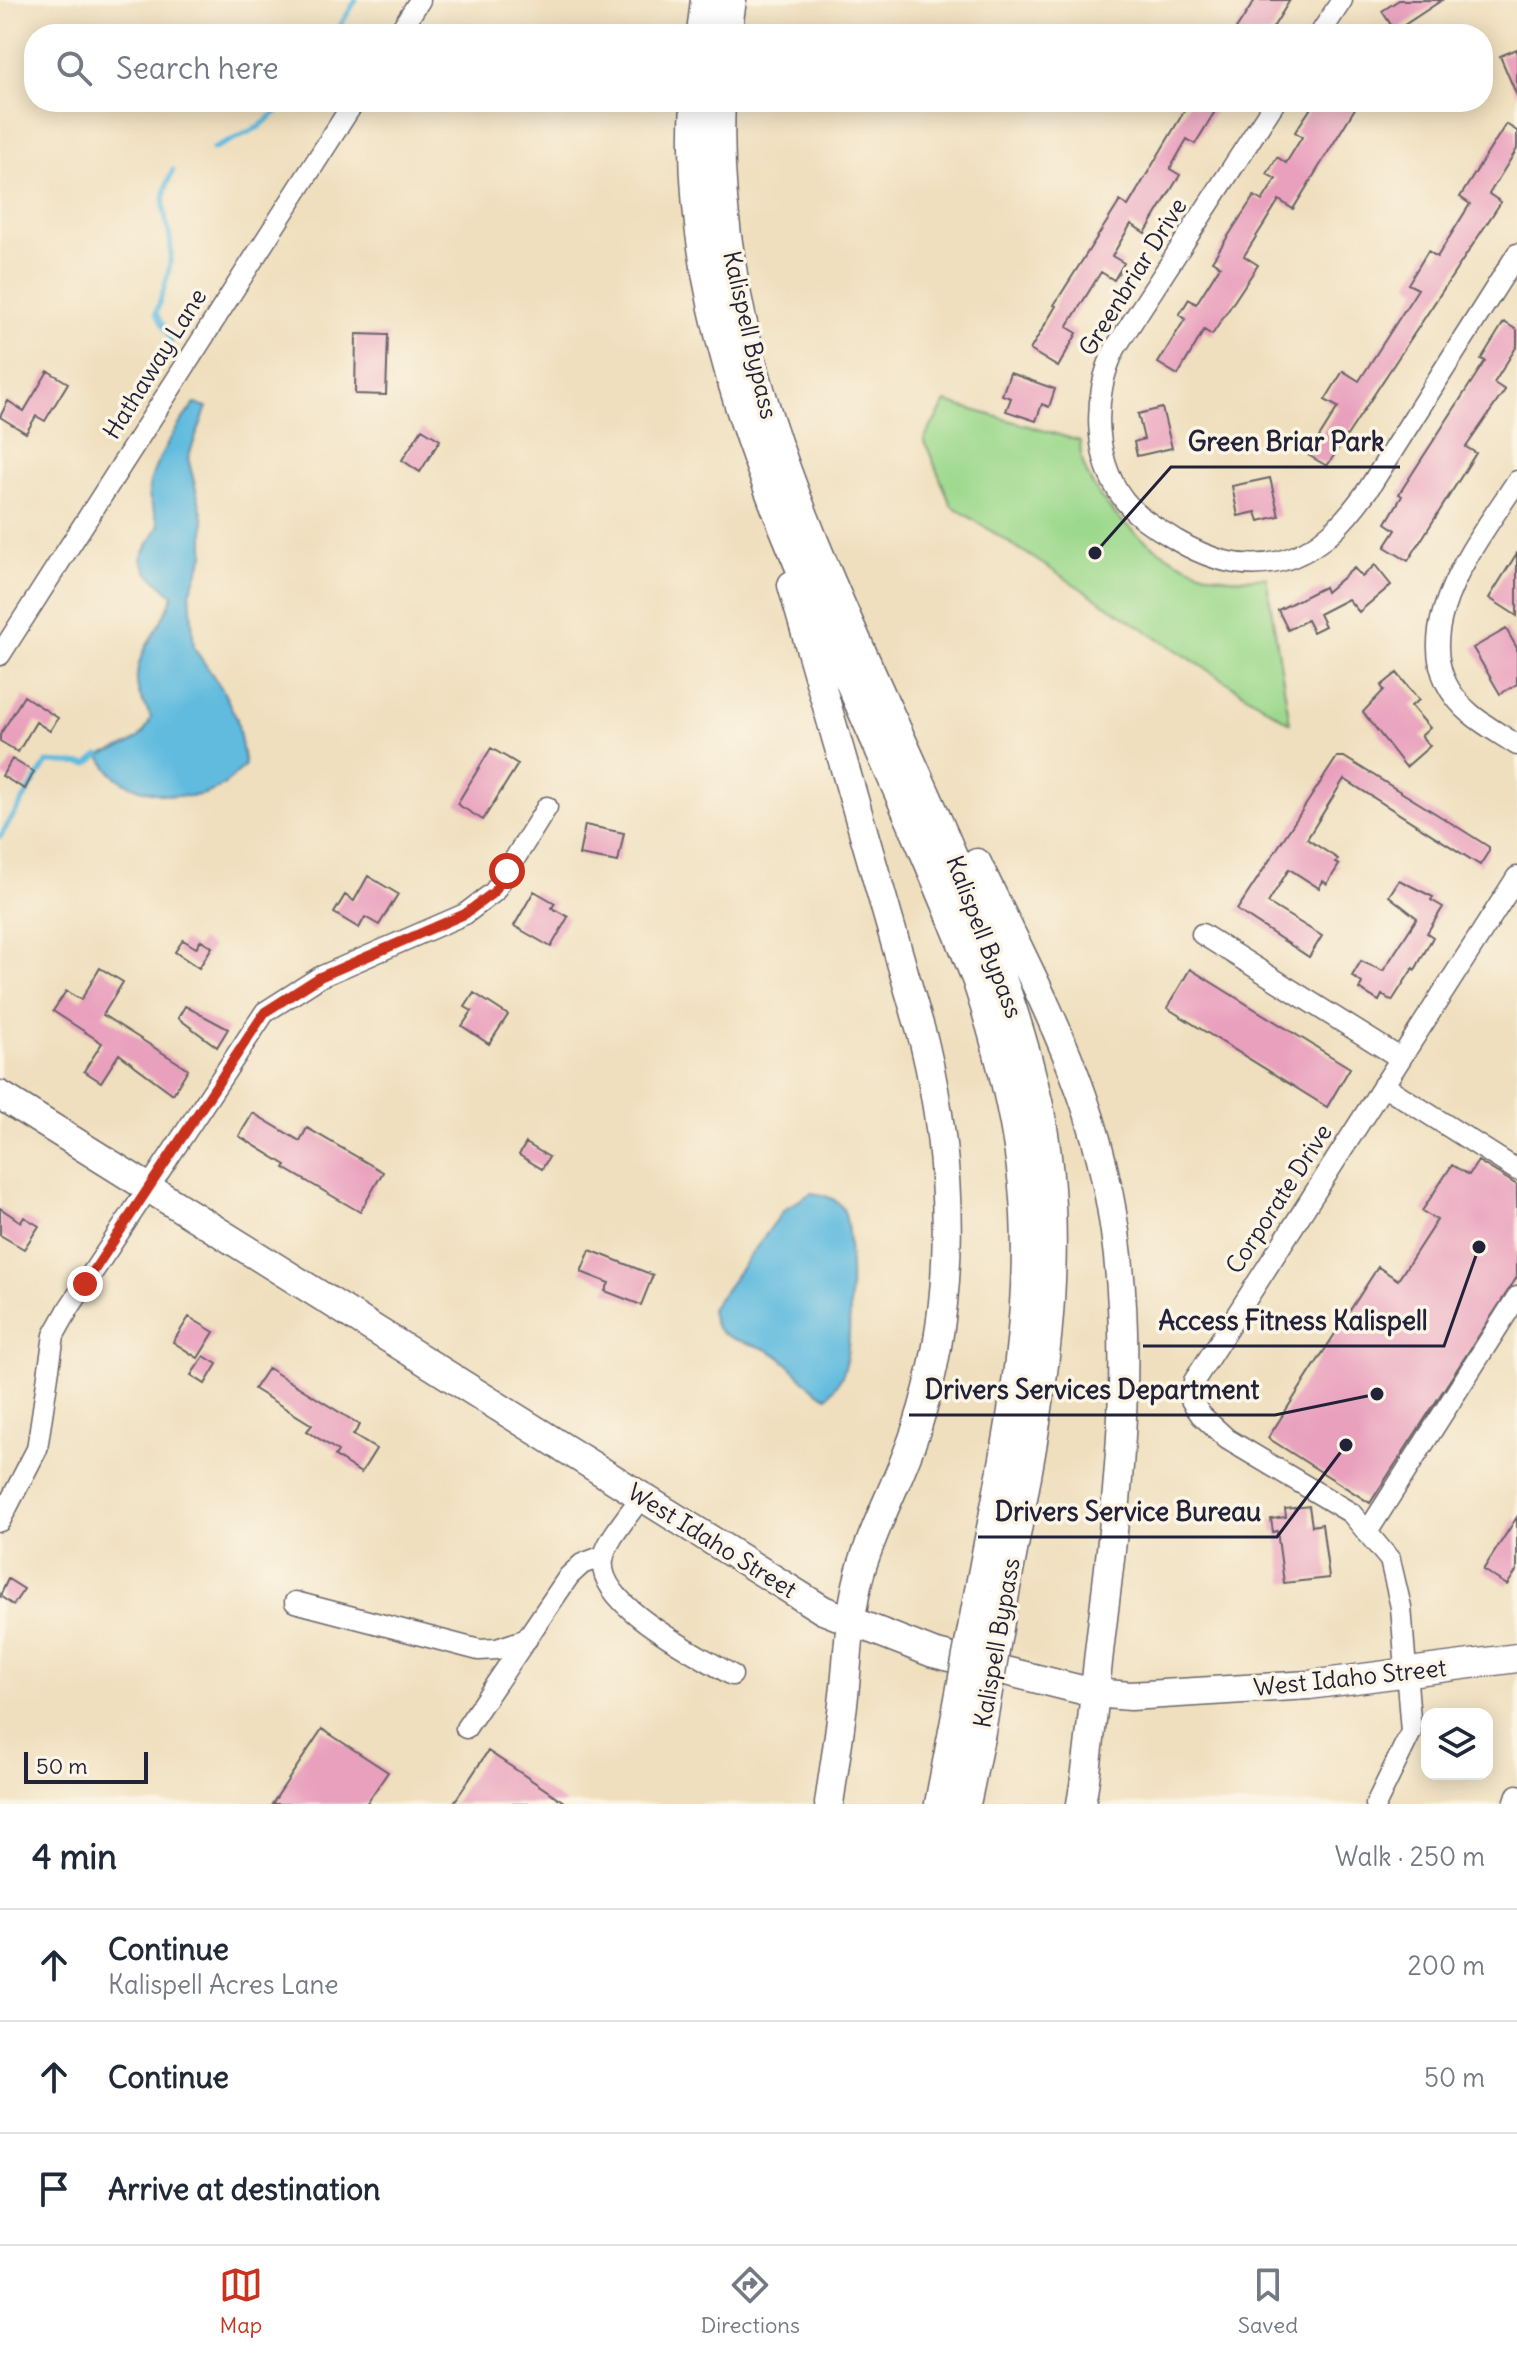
<!DOCTYPE html>
<html lang="en">
<head>
<meta charset="utf-8">
<style>
  body { margin:0; font-family:Delius,sans-serif; background:#f2f2f3; color:#1f2937 }
  .controls { position:absolute; right:24px; bottom:24px; display:grid; overflow:hidden; border-radius:16px; box-shadow:0 4px 20px #0003 }
  .controls button { width:72px; height:72px; display:grid; place-items:center; padding:0; border:0; border-bottom:2px solid #e0e1e3; background:#fff; color:#1f2937; font:40px sans-serif }
  .scale { position:absolute; left:24px; bottom:20px; width:124px; box-sizing:border-box; padding-left:8px; border:4px solid #22223b; border-top:0; font-size:22px; line-height:28px; white-space:nowrap; color:#22223b; -webkit-text-stroke:6px #fcf5e5; paint-order:stroke }
  .stop { position:absolute; width:24px; height:24px; margin:-18px; border:6px solid #c8321e; border-radius:50%; background:#fff }
  .stop.end { background:#c8321e; border-color:#fff; box-shadow:0 2px 8px #0008 }
  .list { margin:0; padding:0; list-style:none }
  h2 { display:flex; justify-content:space-between; align-items:center; height:104px; margin:0; padding:0 32px; font-size:34px }
  h2 small { font-size:26px; font-weight:400; color:#747a83 }
  .list li { display:grid; grid-template-columns:52px 1fr auto; gap:24px; align-items:center; box-sizing:border-box; height:112px; padding:0 32px; border-top:2px solid #e0e1e3 }
  .list b { display:block; font-size:30px; white-space:nowrap }
  .list p { margin:0; font-size:26px; white-space:nowrap; color:#747a83 }
  .list em { font-size:26px; font-style:normal; color:#747a83 }
  .icon { flex:none; width:44px; height:44px; fill:none; stroke:currentColor; stroke-width:2; stroke-linecap:round; stroke-linejoin:round }
  .map { position:relative; flex:none; width:1517px; height:1804px; overflow:hidden }
  .search { position:absolute; background:#fff; box-shadow:0 4px 20px #0003; left:24px; right:24px; top:24px; height:88px; display:flex; align-items:center; gap:20px; box-sizing:border-box; padding:0 28px; border-radius:32px; color:#747a83; font-size:30px }
  .sheet { height:440px; background:#fff }
  nav { display:flex; justify-content:space-around; align-items:center; box-sizing:border-box; height:112px; border-top:2px solid #e0e1e3; background:#fff; font-size:22px; color:#747a83 }
  nav a { display:grid; justify-items:center; gap:4px }
  nav .on { color:#c8321e }
  .map>svg:first-child { display:block }
</style>
</head>
<body>
<div class="map">
<svg width="1517" height="1804" viewBox="0 0 1517 1804">
  <rect width="100%" height="100%" fill="#fcf5e5"/>
  <filter id="ink" filterUnits="userSpaceOnUse"><feTurbulence type="fractalNoise" baseFrequency=".0125" numOctaves="2"/><feDisplacementMap in="SourceGraphic" scale="16" xChannelSelector="R" yChannelSelector="G"/><feConvolveMatrix kernelMatrix="1 2 1 2 8 2 1 2 1" color-interpolation-filters="sRGB"/></filter>
  <filter id="wash" filterUnits="userSpaceOnUse"><feTurbulence type="fractalNoise" baseFrequency=".006" numOctaves="4" result="noise"/><feDisplacementMap in="SourceGraphic" scale="32" xChannelSelector="R" yChannelSelector="G"/><feGaussianBlur stdDeviation="1.8" result="paint"/><feColorMatrix in="noise" values="0 0 0 0 0 0 0 0 0 0 0 0 0 0 0 0 0 1.4 0 .05"/><feComposite in="paint" operator="in"/></filter>
  <g filter="url(#wash)">
    <rect width="100%" height="100%" fill="#efdfbe"/>
    <!-- green -->
    <path fill="#9dd98d" stroke="#607e64" stroke-width="2" d="M 946,402 L 1080,441 C 1078,501 1164,564 1217,576 C 1234,580 1249,579 1266,577 L 1290,723 L 951,505 L 924,439 Z"/>
    <!-- water -->
    <path fill="#61bbdf" stroke="#426e8d" stroke-width="2" d="M 195,404 L 207,407 L 188,458 L 204,521 L 204,555 L 190,593 L 194,648 L 222,689 L 237,719 L 245,765 C 235,775 224,787 210,792 C 185,802 135,793 114,775 C 108,770 104,762 99,755 C 122,748 143,743 151,718 C 148,708 140,700 138,689 C 130,655 164,627 173,595 L 148,573 L 141,558 L 159,525 C 156,515 150,504 149,494 C 146,474 181,419 195,404 Z
      M 811,1193 C 823,1195 836,1197 843,1209 C 853,1230 852,1347 844,1371 C 841,1380 834,1389 827,1397 C 803,1386 792,1361 768,1350 C 752,1342 728,1342 716,1327 C 713,1323 712,1314 711,1309 L 784,1210 Z"/>
    <g fill="none" stroke-linecap="round" stroke-linejoin="round">
      <!-- stream -->
      <path stroke="#61bbdf" stroke-width="5" d="M 335,34 L 356,0
        M 213,149 L 259,127 L 288,102
        M 172,341 L 156,313 C 161,297 168,280 170,263 C 176,221 151,216 173,170
        M 0,837 L 47,762 L 88,764 L 99,755"/>
    </g>
    <g id="blocks">
      <!-- building -->
      <path fill="#e9a0bd" d="M 1255,0 L 1290,0 L 1269,34 L 1233,34 Z
        M 1399,0 L 1442,0 L 1395,31 L 1382,11 Z
        M 1517,49 L 1517,96 L 1500,56 Z
        M 1199,102 L 1217,108 L 1195,144 L 1187,139 L 1170,169 L 1180,175 L 1145,233 L 1131,224 L 1112,256 L 1124,263 L 1114,280 L 1101,272 L 1067,327 L 1077,333 L 1058,367 L 1030,350 L 1056,306 L 1054,305 L 1120,201 L 1128,206 L 1189,103 L 1196,107 Z
        M 1315,102 L 1359,102 L 1293,209 L 1279,200 L 1244,256 L 1258,265 L 1212,335 L 1204,330 L 1178,375 L 1158,363 L 1185,319 L 1179,315 L 1189,299 L 1196,304 L 1220,266 L 1212,261 L 1254,196 L 1262,201 L 1276,179 L 1267,174 L 1277,157 L 1286,163 L 1302,137 L 1295,132 Z
        M 1506,124 L 1517,131 L 1517,149 L 1489,194 L 1501,202 L 1327,466 L 1308,455 L 1338,407 L 1325,400 L 1343,371 L 1359,381 L 1418,289 L 1408,284 L 1428,251 L 1437,257 L 1470,204 L 1460,197 Z
        M 1504,322 L 1517,330 L 1517,346 L 1494,383 L 1505,390 L 1466,447 L 1476,453 L 1408,561 L 1385,547 L 1396,530 L 1386,523 L 1402,496 L 1399,494 L 1485,361 L 1481,359 Z
        M 356,334 L 388,335 L 386,395 L 355,394 Z
        M 48,371 L 68,383 L 45,421 L 36,416 L 26,433 L 0,417 L 8,401 L 24,411 Z
        M 1010,373 L 1055,389 L 1049,407 L 1042,404 L 1036,421 L 1006,411 L 1011,398 L 1002,395 Z
        M 1162,408 L 1172,448 L 1137,456 L 1134,442 L 1144,439 L 1138,414 Z
        M 422,429 L 440,440 L 420,472 L 402,460 Z
        M 1270,478 L 1279,516 L 1259,521 L 1256,512 L 1238,516 L 1232,486 Z
        M 1517,553 L 1517,616 L 1489,598 Z
        M 1375,565 L 1391,585 L 1359,612 L 1348,599 L 1319,614 L 1325,626 L 1313,632 L 1307,620 L 1288,630 L 1278,610 L 1324,587 L 1326,592 L 1354,568 L 1362,577 Z
        M 1506,629 L 1517,648 L 1517,684 L 1500,694 L 1473,648 Z
        M 1397,673 L 1419,700 L 1411,706 L 1430,728 L 1421,736 L 1430,746 L 1406,767 L 1363,712 L 1384,690 L 1381,686 Z
        M 24,696 L 58,718 L 50,731 L 36,722 L 18,752 L 0,741 L 0,735 Z
        M 491,748 L 518,764 L 483,820 L 457,804 Z
        M 1337,757 L 1344,757 L 1464,831 L 1489,847 L 1489,851 L 1480,865 L 1344,779 L 1307,839 L 1338,859 L 1335,863 L 1339,865 L 1327,884 L 1323,881 L 1319,888 L 1289,869 L 1268,903 L 1322,936 L 1309,957 L 1237,910 Z
        M 12,759 L 34,772 L 25,789 L 2,776 Z
        M 585,825 L 624,833 L 618,862 L 579,855 Z
        M 368,876 L 398,894 L 379,925 L 365,917 L 359,928 L 334,913 L 345,895 L 354,901 Z
        M 1399,880 L 1433,897 L 1431,900 L 1443,907 L 1427,933 L 1433,937 L 1415,970 L 1413,968 L 1392,1001 L 1382,995 L 1379,1001 L 1359,989 L 1362,983 L 1352,976 L 1361,961 L 1383,971 L 1417,918 L 1389,896 Z
        M 534,891 L 555,903 L 552,908 L 568,917 L 551,947 L 514,926 Z
        M 183,940 L 196,948 L 201,940 L 212,947 L 199,968 L 175,952 Z
        M 100,968 L 123,982 L 103,1015 L 188,1069 L 173,1094 L 119,1054 L 101,1082 L 84,1071 L 102,1043 L 53,1011 L 66,991 L 81,1000 Z
        M 1190,969 L 1350,1068 L 1327,1107 L 1167,1008 Z
        M 474,993 L 508,1015 L 489,1044 L 462,1026 L 472,1011 L 465,1007 Z
        M 185,1006 L 228,1029 L 217,1047 L 178,1018 Z
        M 253,1113 L 300,1141 L 307,1128 L 383,1172 L 360,1212 L 284,1168 L 286,1165 L 239,1136 Z
        M 526,1143 L 549,1157 L 542,1169 L 519,1155 Z
        M 1478,1161 L 1517,1185 L 1517,1277 L 1370,1503 L 1268,1438 L 1378,1267 L 1398,1280 L 1437,1220 L 1422,1211 L 1452,1165 L 1469,1175 Z
        M 0,1208 L 21,1222 L 24,1217 L 39,1226 L 24,1249 L 0,1235 Z
        M 590,1250 L 653,1275 L 641,1305 L 605,1291 L 609,1283 L 581,1272 Z
        M 189,1317 L 214,1332 L 198,1358 L 173,1342 Z
        M 204,1356 L 217,1364 L 205,1384 L 191,1375 Z
        M 268,1368 L 360,1425 L 353,1435 L 376,1449 L 361,1473 L 335,1456 L 338,1451 L 307,1431 L 312,1425 L 254,1389 Z
        M 1309,1506 L 1312,1526 L 1322,1524 L 1329,1578 L 1284,1583 L 1277,1531 L 1273,1532 L 1271,1519 L 1286,1517 L 1285,1509 Z
        M 1517,1517 L 1517,1570 L 1507,1585 L 1483,1570 Z
        M 8,1579 L 24,1589 L 13,1605 L 0,1596 Z
        M 322,1729 L 388,1772 L 366,1804 L 272,1804 Z
        M 488,1751 L 567,1804 L 453,1804 Z"/>
    </g>
  </g>
  <g filter="url(#ink)">
    <use href="#blocks" fill-opacity="0" stroke="#6a6469" stroke-width="2"/>
    <g fill="none" stroke-linecap="round" stroke-linejoin="round">
      <!-- minor casing -->
      <g stroke="#6a6469" stroke-width="23">
        <path id="minor" d="M 398,34 L 420,0
          M 1320,34 L 1342,0
          M 1275,102 L 1116,347 C 1091,394 1092,467 1131,508 C 1144,522 1161,530 1176,540 C 1208,559 1243,571 1281,561 C 1321,550 1346,520 1369,488 L 1517,254
          M 1517,481 C 1476,544 1391,646 1471,714 C 1485,726 1502,735 1517,745
          M 0,655 L 354,102
          M 1202,934 L 1400,1058
          M 1383,1085 L 1517,1170
          M 641,1497 C 630,1514 606,1540 603,1560 C 597,1606 698,1654 732,1675
          M 0,1521 L 37,1449 L 54,1335 L 69,1308 L 265,1012 L 320,977 L 465,914 L 494,892 L 547,807
          M 1368,1531 L 1517,1297
          M 295,1602 L 479,1650 L 497,1649 L 527,1639
          M 466,1728 L 569,1576 L 582,1564 L 603,1556
          M 1376,1804 L 1411,1732 L 1401,1607 L 1390,1560 L 1351,1513 L 1227,1439 L 1201,1415 L 1191,1400 L 1194,1381 L 1207,1361 L 1517,877
          M 1514,1804 L 1517,1795"/>
      </g>
      <!-- highway casing -->
      <g stroke="#6a6469" stroke-width="31">
        <path id="highway" d="M 701,34 L 705,0
          M 727,34 L 732,0
          M 695,102 C 684,289 754,464 828,633 C 878,748 931,862 976,979 C 998,1046 1016,1116 1023,1186 C 1036,1325 1003,1461 978,1596
          M 721,102 C 709,356 835,587 934,812 C 976,908 1017,1003 1039,1106 C 1072,1268 1035,1434 1005,1593
          M 792,585 L 924,1042 C 954,1167 957,1304 917,1427 C 902,1474 878,1517 863,1563 C 849,1607 849,1650 844,1695 C 840,1732 834,1768 829,1804
          M 977,863 C 1013,939 1054,1015 1082,1095 C 1145,1271 1123,1455 1101,1635 C 1094,1692 1091,1748 1081,1804
          M 0,1095 L 823,1610 L 933,1653 L 1094,1693 L 1130,1696 L 1309,1685 L 1517,1658
          M 939,1804 L 953,1731
          M 966,1804 L 980,1737"/>
      </g>
      <!-- minor -->
      <use href="#minor" stroke="#fff" stroke-width="20"/>
      <!-- highway -->
      <use href="#highway" stroke="#fff" stroke-width="28"/>
      <!-- highway-bridge casing -->
      <g stroke="#6a6469" stroke-width="31" stroke-linecap="butt">
        <path id="highway-bridge" d="M 953,1731 L 978,1596
          M 980,1737 L 1005,1593"/>
      </g>
      <!-- highway-bridge -->
      <use href="#highway-bridge" stroke="#fff" stroke-width="28"/>
    </g>
  </g>
  <g fill="none" stroke-linecap="round" stroke-linejoin="round" filter="url(#ink)">
    <!-- route -->
    <path stroke="#c8321e" stroke-width="10" d="M 85,1284 L 265,1012 L 320,977 L 465,914 L 494,892 L 507,871"/>
  </g>
  <g text-anchor="middle" stroke-width="7" stroke-linejoin="round" paint-order="stroke">
    <!-- street labels -->
    <g font-size="24" fill="#22223b" stroke="#fcf5e5">
      <text transform="translate(1133 277) rotate(-58)" y="8">Greenbriar Drive</text>
      <text transform="translate(750 335) rotate(77)" y="8">Kalispell Bypass</text>
      <text transform="translate(155 364) rotate(-58)" y="8">Hathaway Lane</text>
      <text transform="translate(984 937) rotate(69)" y="8">Kalispell Bypass</text>
      <text transform="translate(1279 1199) rotate(-57)" y="8">Corporate Drive</text>
      <text transform="translate(712 1541) rotate(32)" y="8">West Idaho Street</text>
      <text transform="translate(997 1643) rotate(-80)" y="8">Kalispell Bypass</text>
      <text transform="translate(1350 1678) rotate(-6)" y="8">West Idaho Street</text>
    </g>
  </g>
  <!-- callouts -->
  <path fill="none" stroke="#22223b" stroke-width="3" d="M1095 553L1171 467H1400M1479 1247L1444 1346H1143M1377 1394L1275 1415H909M1346 1445L1277 1537H978"/>
  <g fill="#22223b" stroke="#fcf5e5" stroke-width="3">
    <circle cx="1095" cy="553" r="8"/>
    <circle cx="1479" cy="1247" r="8"/>
    <circle cx="1377" cy="1394" r="8"/>
    <circle cx="1346" cy="1445" r="8"/>
  </g>
  <g font-size="26" text-anchor="middle" font-weight="bold" fill="#22223b" stroke="#fcf5e5" stroke-width="7" stroke-linejoin="round" paint-order="stroke">
    <text x="1286" y="451">Green Briar Park</text>
    <text x="1293" y="1330">Access Fitness Kalispell</text>
    <text x="1092" y="1399">Drivers Services Department</text>
    <text x="1128" y="1521">Drivers Service Bureau</text>
  </g>
</svg>
<div class="controls">
<button><svg class="icon" aria-label="layers" viewBox="0 0 24 24"><path d="M12 4l9 5-9 5-9-5zM3 14l9 5 9-5"/></svg></button>
</div>
<div class="scale">50 m</div>
<div class="stop" style="left:507px;top:871px"></div>
<div class="stop end" style="left:85px;top:1284px"></div>
<div class="search"><svg class="icon" aria-label="search" viewBox="0 0 24 24"><circle cx="10" cy="10" r="6"/><path d="M15 15l6 6"/></svg>Search here</div>
</div>
<section class="sheet">
<h2>4 min<small>Walk · 250 m</small></h2>
<ul class="list">
<li><svg class="icon" aria-label="ahead" viewBox="0 0 24 24"><path d="M12 20V5M6 11l6-6 6 6"/></svg><div><b>Continue</b><p>Kalispell Acres Lane</p></div><em>200 m</em></li>
<li><svg class="icon" aria-label="ahead" viewBox="0 0 24 24"><path d="M12 20V5M6 11l6-6 6 6"/></svg><div><b>Continue</b></div><em>50 m</em></li>
<li><svg class="icon" aria-label="arrive" viewBox="0 0 24 24"><path d="M6 21V4h12l-3 4 3 4H6"/></svg><div><b>Arrive at destination</b></div></li>
</ul>
</section>
<nav>
<a class="on"><svg class="icon" aria-label="map" viewBox="0 0 24 24"><path d="M3 6l6-2 6 2 6-2v14l-6 2-6-2-6 2zM9 4v14M15 6v14"/></svg>Map</a>
<a><svg class="icon" aria-label="directions" viewBox="0 0 24 24"><path d="M12 3l9 9-9 9-9-9zM9 14v-3h6M13 9l2 2-2 2"/></svg>Directions</a>
<a><svg class="icon" aria-label="saved" viewBox="0 0 24 24"><path d="M7 4h10v16l-5-4-5 4z"/></svg>Saved</a>
</nav>
</body>
</html>
